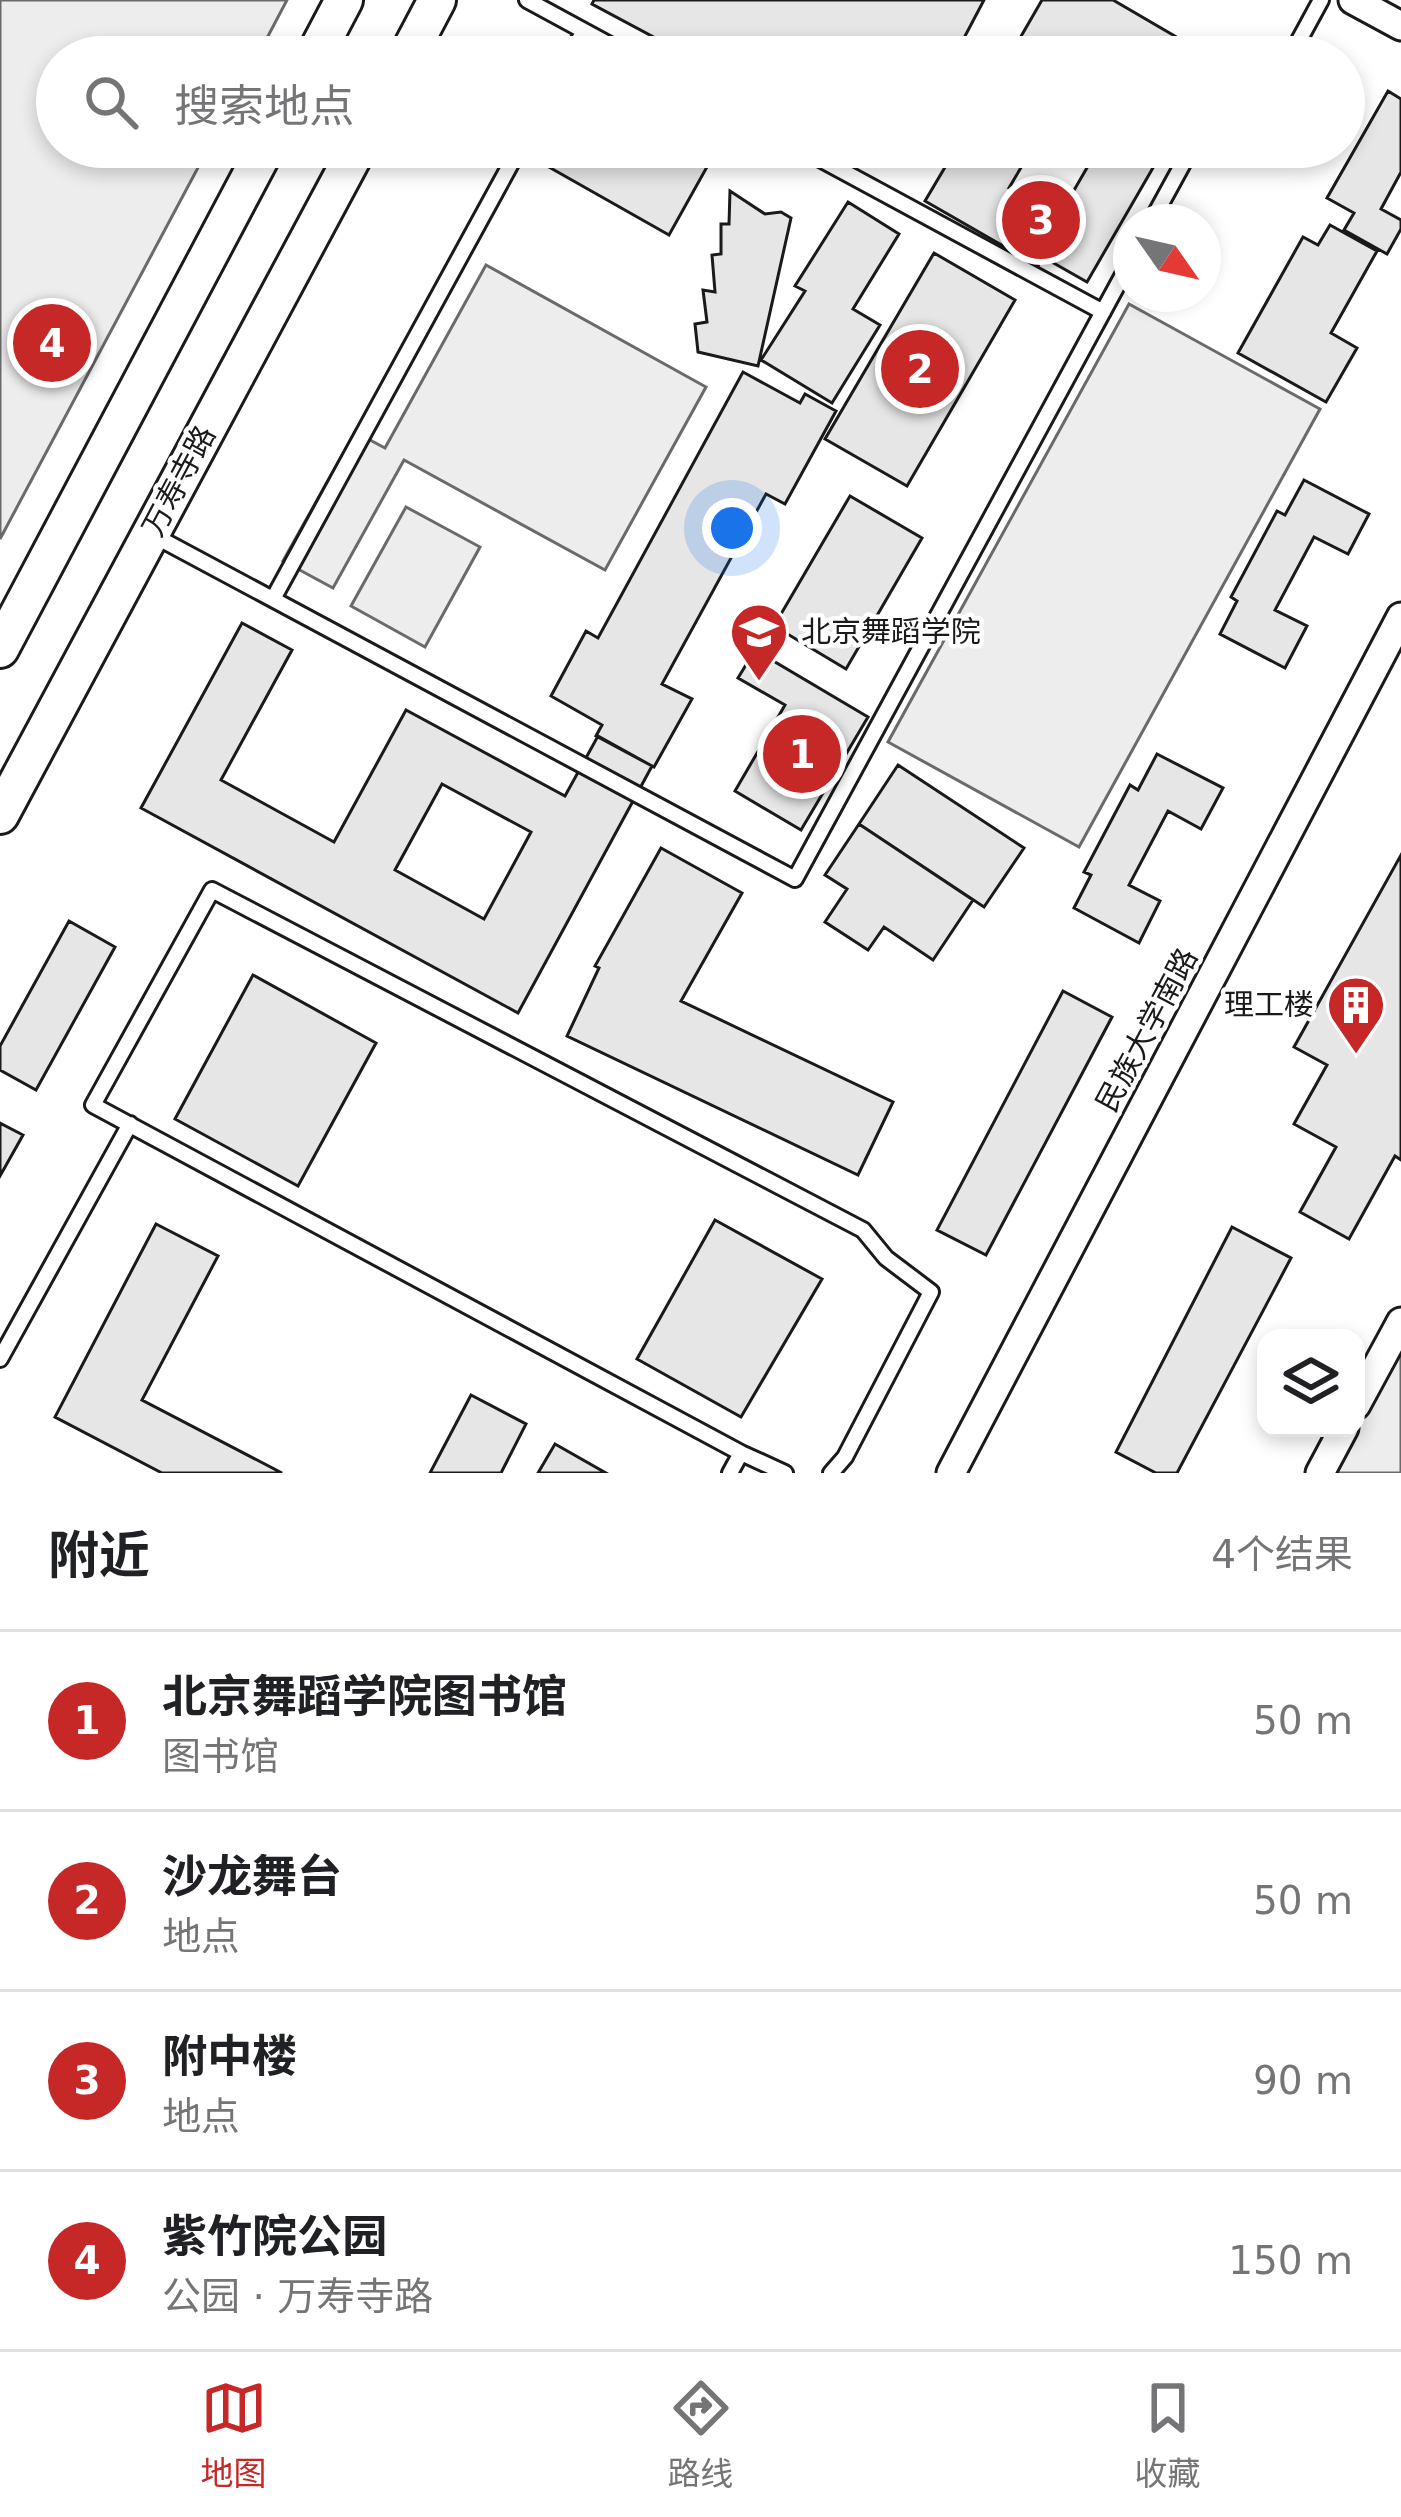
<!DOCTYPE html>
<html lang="zh">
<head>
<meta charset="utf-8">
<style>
  body { margin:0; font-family:"DejaVu Sans","Noto Sans SC",sans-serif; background:#f6f6f6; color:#202124 }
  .controls { position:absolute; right:36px; bottom:36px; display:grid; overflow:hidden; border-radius:24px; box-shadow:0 6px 18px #0003 }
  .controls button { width:108px; height:108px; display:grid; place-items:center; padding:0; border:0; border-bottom:3px solid #e0e0e0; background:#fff; color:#202124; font:60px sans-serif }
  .compass { position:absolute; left:1113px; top:204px; width:108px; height:108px; border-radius:50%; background:#fff; box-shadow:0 6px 18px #0003; rotate:124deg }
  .you { position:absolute; left:732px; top:528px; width:42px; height:42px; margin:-30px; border:9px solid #fff; border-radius:50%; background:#1a73e8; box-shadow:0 0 0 18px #1a73e833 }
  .badge { display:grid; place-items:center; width:78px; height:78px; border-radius:50%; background:#c62828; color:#fff; font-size:39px; font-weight:700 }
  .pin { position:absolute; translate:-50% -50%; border:6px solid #fff; box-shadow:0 3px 12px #0006 }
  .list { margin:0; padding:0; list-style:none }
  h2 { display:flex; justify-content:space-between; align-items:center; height:156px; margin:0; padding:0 48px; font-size:51px }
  h2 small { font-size:39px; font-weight:400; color:#757577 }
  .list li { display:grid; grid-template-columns:78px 1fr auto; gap:36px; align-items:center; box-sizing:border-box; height:180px; padding:0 48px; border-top:3px solid #e0e0e0 }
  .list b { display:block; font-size:45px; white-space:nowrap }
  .list p { margin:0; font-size:39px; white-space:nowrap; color:#757577 }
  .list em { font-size:39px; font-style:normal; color:#757577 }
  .icon { flex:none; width:66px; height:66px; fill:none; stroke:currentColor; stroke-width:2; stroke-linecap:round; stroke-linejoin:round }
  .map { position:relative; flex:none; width:1401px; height:1473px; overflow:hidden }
  .search { position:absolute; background:#fff; box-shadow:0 6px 18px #0003; left:36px; right:36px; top:36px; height:132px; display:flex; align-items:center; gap:30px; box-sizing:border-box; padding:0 42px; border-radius:66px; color:#757577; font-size:45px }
  .sheet { height:876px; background:#fff }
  nav { display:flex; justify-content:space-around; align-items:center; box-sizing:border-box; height:168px; border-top:3px solid #e0e0e0; background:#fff; font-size:33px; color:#757577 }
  nav a { display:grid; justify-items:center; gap:6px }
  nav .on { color:#c62828 }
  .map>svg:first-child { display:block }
</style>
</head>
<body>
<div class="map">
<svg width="1401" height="1473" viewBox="0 0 1401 1473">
  <rect width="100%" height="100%" fill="#fff"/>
  <!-- built -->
  <path fill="#ededed" stroke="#6a6a6a" stroke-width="3" d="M 0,0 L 287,0 L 257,57 L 57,57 L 57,147 L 209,147 L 0,539 Z
    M 486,265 L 706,387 L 605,570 L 404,460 L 333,588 L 283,561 L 355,432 L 385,448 Z
    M 1129,304 L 1320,409 L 1079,847 L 888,742 Z
    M 406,507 L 480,547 L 425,647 L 351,606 Z
    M 1401,1323 L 1401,1473 L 1322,1473 L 1356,1428 L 1356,1408 Z"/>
  <!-- building -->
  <path fill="#e6e6e6" stroke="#1a1a1a" stroke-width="3" fill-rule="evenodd" d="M 594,0 L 984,0 L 954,57 L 691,57 L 592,4 Z
    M 1042,0 L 1113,0 L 1197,49 L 1192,57 L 1111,57 L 1091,46 L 1085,57 L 1009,57 Z
    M 1388,91 L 1401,99 L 1401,172 L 1381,209 L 1401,220 L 1401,229 L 1387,254 L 1344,230 L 1354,213 L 1327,198 Z
    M 548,147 L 713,147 L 717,149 L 669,235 L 540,162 Z
    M 860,147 L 906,147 L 896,166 Z
    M 957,147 L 1033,147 L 1009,188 L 1031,201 L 1034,195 L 1062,211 L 1099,147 L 1165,147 L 1087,282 L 1043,257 L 1038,266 L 925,201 Z
    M 730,191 L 765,214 L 781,212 L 791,218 L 758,366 L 698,352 L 695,324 L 707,322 L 703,290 L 715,292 L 712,255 L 721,254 L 721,224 L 729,224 Z
    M 848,202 L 899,234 L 853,309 L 880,325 L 832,403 L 761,360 L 805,291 L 795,286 Z
    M 1330,225 L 1377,251 L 1331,333 L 1357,348 L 1326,402 L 1238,353 L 1303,237 L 1318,245 Z
    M 934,253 L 1015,300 L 907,486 L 825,439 Z
    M 743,372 L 800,403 L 805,394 L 836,411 L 785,504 L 766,494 L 662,684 L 692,699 L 654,767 L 596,736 L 602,725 L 551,696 L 586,631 L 598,638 Z
    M 1304,480 L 1369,514 L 1348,554 L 1314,537 L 1275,610 L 1307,626 L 1285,668 L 1220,634 L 1237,601 L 1231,597 L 1277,511 L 1285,515 Z
    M 850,496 L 922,538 L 846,669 L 774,626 Z
    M 242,623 L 292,650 L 221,780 L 334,842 L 406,710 L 565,796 L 598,736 L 652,766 L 518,1013 L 141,808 ZM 442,784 L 531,832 L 484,919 L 395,870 Z
    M 755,650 L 868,717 L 801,830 L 735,791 L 785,705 L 738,678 Z
    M 1157,754 L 1223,788 L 1201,829 L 1168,811 L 1129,885 L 1160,901 L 1139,943 L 1074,908 L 1091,875 L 1084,872 L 1130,785 L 1138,790 Z
    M 898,765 L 1024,848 L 984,907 L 859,824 Z
    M 859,824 L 973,900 L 933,960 L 884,927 L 868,950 L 825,922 L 847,889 L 825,875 Z
    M 661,848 L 742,893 L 681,1001 L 893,1102 L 858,1175 L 567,1036 L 599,968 L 595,966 Z
    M 1401,855 L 1401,1160 L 1395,1156 L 1349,1239 L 1300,1212 L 1336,1147 L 1294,1124 L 1327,1065 L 1294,1047 Z
    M 69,921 L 115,947 L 36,1090 L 0,1070 L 0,1046 Z
    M 253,975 L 376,1043 L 298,1186 L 175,1119 Z
    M 1063,991 L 1112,1017 L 986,1255 L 937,1230 Z
    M 0,1123 L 23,1135 L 0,1176 Z
    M 715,1220 L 822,1279 L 741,1417 L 637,1359 Z
    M 156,1224 L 218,1256 L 142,1400 L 282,1473 L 162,1473 L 55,1417 Z
    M 1232,1227 L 1291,1258 L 1177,1473 L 1156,1473 L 1116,1452 Z
    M 471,1395 L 526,1424 L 501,1473 L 430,1473 Z
    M 555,1444 L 606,1473 L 538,1473 Z"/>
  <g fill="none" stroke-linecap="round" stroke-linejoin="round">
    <!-- service casing -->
    <g stroke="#1a1a1a" stroke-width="20">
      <path id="service" d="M 527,0 L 632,57
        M 569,57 L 584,31
        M 1290,57 L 1321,0
        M 798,147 L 1103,312
        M 1151,222 L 1192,147
        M 151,534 L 795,879 L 1131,260
        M 273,599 L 520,147
        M 0,1359 L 130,1124
        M 730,1473 L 741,1453
        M 785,1473 L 741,1453 L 93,1105 L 212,890 L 863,1230 L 886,1258 L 931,1292 L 845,1457 L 831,1473"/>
    </g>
    <!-- minor casing -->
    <g stroke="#1a1a1a" stroke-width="33">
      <path id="minor" d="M 1353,0 L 1401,26
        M 1356,1405 L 1401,1322
        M 951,1473 L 1401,617
        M 1320,1473 L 1344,1428"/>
    </g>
    <!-- tertiary casing -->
    <g stroke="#1a1a1a" stroke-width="42">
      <path id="tertiary" d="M 314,57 L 344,0
        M 407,57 L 437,0
        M 0,649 L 266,147
        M 0,815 L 358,147"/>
    </g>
    <!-- service -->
    <use href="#service" stroke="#fff" stroke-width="14"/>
    <!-- minor -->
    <use href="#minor" stroke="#fff" stroke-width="27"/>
    <!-- tertiary -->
    <use href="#tertiary" stroke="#fff" stroke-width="36"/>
  </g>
  <!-- icons -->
  <defs>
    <g id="university-pin" transform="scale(3)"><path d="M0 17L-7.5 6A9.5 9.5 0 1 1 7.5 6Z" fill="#c62828" stroke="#fff"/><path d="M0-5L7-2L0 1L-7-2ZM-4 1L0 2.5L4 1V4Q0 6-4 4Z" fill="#fff"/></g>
    <g id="building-pin" transform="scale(3)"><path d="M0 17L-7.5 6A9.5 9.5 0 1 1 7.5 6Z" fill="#c62828" stroke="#fff"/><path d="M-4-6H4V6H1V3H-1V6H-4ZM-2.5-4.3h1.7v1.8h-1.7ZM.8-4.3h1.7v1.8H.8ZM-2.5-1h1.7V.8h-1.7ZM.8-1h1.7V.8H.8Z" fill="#fff"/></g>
  </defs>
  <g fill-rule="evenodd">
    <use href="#university-pin" x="759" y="632"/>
    <use href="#building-pin" x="1356" y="1005"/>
  </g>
  <g text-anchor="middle" stroke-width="9" stroke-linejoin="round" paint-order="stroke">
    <!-- street labels -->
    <g font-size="30" fill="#1a1a1a" stroke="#fff">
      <text transform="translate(179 481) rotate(-62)" y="10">万寿寺路</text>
      <text transform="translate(1147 1030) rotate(-62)" y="10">民族大学南路</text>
    </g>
    <!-- poi labels -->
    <g font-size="30" fill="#1a1a1a" stroke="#fff" text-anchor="start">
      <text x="801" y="642">北京舞蹈学院</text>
      <text x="1314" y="1015" text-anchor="end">理工楼</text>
    </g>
  </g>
</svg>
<div class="controls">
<button><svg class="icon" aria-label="layers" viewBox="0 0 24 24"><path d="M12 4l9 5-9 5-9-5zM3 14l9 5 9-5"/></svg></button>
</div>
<svg class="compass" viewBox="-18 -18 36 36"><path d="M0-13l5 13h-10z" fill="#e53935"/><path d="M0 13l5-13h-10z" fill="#757577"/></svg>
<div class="you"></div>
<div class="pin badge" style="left:802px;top:754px">1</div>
<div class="pin badge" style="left:920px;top:369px">2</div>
<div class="pin badge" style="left:1041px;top:220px">3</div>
<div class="pin badge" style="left:52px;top:343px">4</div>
<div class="search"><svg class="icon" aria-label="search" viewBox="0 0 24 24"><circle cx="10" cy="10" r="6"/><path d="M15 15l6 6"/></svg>搜索地点</div>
</div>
<section class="sheet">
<h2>附近<small>4个结果</small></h2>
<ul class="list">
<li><span class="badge">1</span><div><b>北京舞蹈学院图书馆</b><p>图书馆</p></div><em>50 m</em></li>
<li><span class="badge">2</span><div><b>沙龙舞台</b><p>地点</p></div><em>50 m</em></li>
<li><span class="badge">3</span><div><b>附中楼</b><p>地点</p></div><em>90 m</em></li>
<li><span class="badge">4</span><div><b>紫竹院公园</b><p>公园 · 万寿寺路</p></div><em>150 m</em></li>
</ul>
</section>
<nav>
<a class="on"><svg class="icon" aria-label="map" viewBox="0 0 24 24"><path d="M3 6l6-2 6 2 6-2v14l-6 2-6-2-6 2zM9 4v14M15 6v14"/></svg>地图</a>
<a><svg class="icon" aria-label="directions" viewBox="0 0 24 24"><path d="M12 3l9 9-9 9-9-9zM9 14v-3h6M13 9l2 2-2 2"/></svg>路线</a>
<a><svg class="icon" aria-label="saved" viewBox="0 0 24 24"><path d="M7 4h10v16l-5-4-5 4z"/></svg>收藏</a>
</nav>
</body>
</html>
